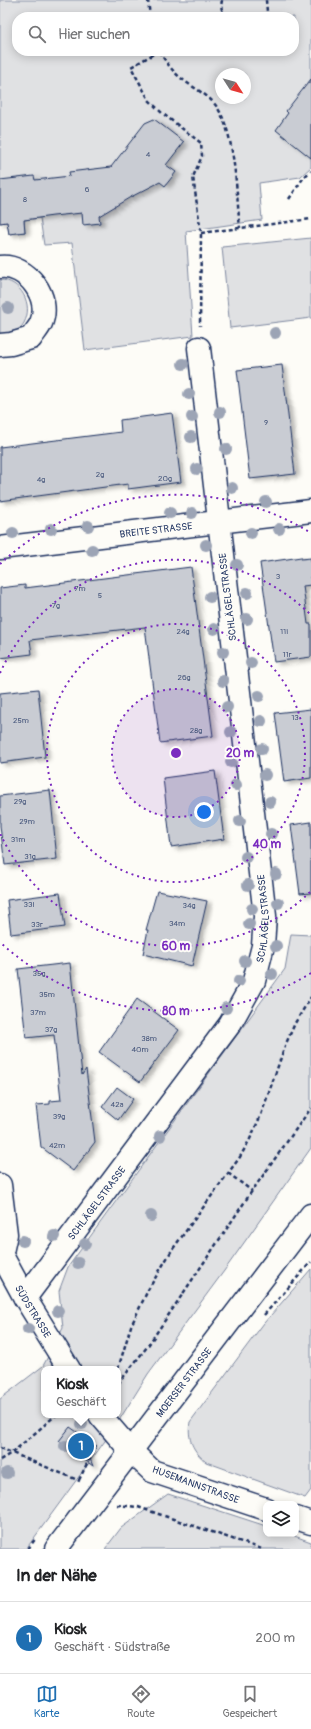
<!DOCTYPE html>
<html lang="de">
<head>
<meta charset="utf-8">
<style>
  body { margin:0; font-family:Pangolin,sans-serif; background:#f2f2f2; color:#202124 }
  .controls { position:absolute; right:12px; bottom:12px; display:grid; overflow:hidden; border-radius:8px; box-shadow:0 2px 10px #0003 }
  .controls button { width:36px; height:36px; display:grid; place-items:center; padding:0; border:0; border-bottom:1px solid #e0e0e0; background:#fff; color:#202124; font:20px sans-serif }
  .compass { position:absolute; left:215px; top:68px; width:36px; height:36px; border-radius:50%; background:#fff; box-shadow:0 2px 10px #0003; rotate:126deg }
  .you { position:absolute; left:204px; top:812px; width:14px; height:14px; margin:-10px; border:3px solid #fff; border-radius:50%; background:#1a73e8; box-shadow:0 0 0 6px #1a73e833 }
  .badge { display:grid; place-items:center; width:26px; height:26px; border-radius:50%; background:#1f6fb2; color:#fff; font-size:13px; font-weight:700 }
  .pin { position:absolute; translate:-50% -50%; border:2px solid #fff; box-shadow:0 1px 4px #0006 }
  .popup { position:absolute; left:41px; top:1366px; width:80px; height:52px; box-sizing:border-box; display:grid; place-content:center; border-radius:8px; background:#fff; filter:drop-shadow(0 1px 3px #0005); font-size:13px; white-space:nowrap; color:#757577 }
  .popup b { font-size:15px; color:#202124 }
  .popup::after { content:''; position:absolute; left:50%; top:100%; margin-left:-8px; border:8px solid transparent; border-top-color:#fff }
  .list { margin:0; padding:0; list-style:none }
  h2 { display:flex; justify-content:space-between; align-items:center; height:52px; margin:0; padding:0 16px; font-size:17px }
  h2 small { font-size:13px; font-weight:400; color:#757577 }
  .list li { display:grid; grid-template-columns:26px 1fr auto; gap:12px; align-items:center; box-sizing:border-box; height:72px; padding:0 16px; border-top:1px solid #e0e0e0 }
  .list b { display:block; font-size:15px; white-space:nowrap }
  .list p { margin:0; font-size:13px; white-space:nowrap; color:#757577 }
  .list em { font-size:13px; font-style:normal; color:#757577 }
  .icon { flex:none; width:22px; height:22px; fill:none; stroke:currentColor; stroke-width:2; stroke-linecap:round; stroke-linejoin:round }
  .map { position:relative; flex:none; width:311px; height:1549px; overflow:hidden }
  .search { position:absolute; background:#fff; box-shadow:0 2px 10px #0003; left:12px; right:12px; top:12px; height:44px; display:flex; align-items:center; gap:10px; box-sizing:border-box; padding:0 14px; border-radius:16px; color:#757577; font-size:15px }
  .sheet { height:124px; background:#fff }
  nav { display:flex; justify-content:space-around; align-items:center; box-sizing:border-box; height:56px; border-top:1px solid #e0e0e0; background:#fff; font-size:11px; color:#757577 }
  nav a { display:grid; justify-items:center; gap:2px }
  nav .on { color:#1f6fb2 }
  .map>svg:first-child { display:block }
</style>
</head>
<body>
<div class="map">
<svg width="311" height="1549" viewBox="0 0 311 1549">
  <defs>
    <filter id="shadow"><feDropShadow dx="4.5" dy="2.5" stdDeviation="2" flood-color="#0004"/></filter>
  </defs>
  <rect width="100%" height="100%" fill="#fdfcf7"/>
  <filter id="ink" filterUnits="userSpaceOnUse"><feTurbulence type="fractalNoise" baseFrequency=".025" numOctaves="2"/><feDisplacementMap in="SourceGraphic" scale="8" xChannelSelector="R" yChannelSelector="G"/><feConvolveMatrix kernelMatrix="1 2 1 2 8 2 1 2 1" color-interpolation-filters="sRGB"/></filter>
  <g filter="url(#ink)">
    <!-- green -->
    <path fill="#e0e1e3" stroke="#7e88a0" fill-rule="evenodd" d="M 0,0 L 311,0 L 311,167 L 300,177 L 259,183 L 262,220 L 186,231 L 193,336 L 85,350 L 72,243 L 44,245 L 40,218 L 24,220 L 25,232 L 9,234 L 7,222 L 0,223 ZM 17,17 L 294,17 L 294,51 L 17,51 ZM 221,74 L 245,74 L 245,98 L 221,98 Z
      M 311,238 L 311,318 L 230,328 L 222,247 Z
      M 0,280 C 21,280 34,305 24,323 C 19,332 9,334 0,336 Z
      M 291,934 L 311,935 L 311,1148 L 224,1271 L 148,1374 L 113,1430 L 26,1549 L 0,1549 L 0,1399 L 43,1366 L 63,1328 L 59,1291 L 68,1267 L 285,969 ZM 44,1369 L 118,1369 L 118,1415 L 44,1415 Z
      M 311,1269 L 311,1490 L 305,1498 L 206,1462 C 193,1451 187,1439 190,1422 L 264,1323 Z
      M 168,1494 L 266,1526 L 266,1534 L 289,1534 L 311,1542 L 311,1549 L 105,1549 L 121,1528 Z"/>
    <!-- building -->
    <path fill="#c9ccd3" stroke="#1b2f5e" filter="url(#shadow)" d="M 311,79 L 311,158 L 276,130 L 288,113 L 286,111 Z
      M 154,119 L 184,142 L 166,165 L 176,172 L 165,186 L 160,182 L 129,198 L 99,216 L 100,223 L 83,225 L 82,213 L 53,216 L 24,220 L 25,232 L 9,234 L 7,222 L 0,223 L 0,180 L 34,176 L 35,180 L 70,176 L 69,172 L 111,167 L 145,123 Z
      M 282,365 L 295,474 L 250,479 L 237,370 Z
      M 172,413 L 181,482 L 128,489 L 128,484 L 0,501 L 0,447 L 121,432 L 120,420 Z
      M 301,557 L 301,559 L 311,558 L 311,585 L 303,586 L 308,624 L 311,624 L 311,657 L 274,662 L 260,563 Z
      M 191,567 L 213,736 L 160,743 L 145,627 L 30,640 L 32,654 L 0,658 L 0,588 L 25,585 L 25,588 Z
      M 38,689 L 45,757 L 0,763 L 0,693 Z
      M 311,709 L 311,778 L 284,782 L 275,713 Z
      M 215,771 L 224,839 L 171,847 L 163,778 Z
      M 50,790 L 57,859 L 5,865 L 0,826 L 0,796 Z
      M 311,822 L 311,893 L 300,894 L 291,825 Z
      M 157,891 L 207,901 L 192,966 L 143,954 L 148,930 L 146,930 Z
      M 60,893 L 65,927 L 11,934 L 7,900 Z
      M 70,963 L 82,1075 L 86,1069 L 95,1142 L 73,1171 L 41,1147 L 36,1105 L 50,1104 L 50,1101 L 61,1100 L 54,1035 L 26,1038 L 18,969 Z
      M 137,999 L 179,1030 L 140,1082 L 99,1052 Z
      M 117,1087 L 133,1099 L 118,1120 L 102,1107 Z
      M 70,1427 L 80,1434 L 93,1466 L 59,1441 Z"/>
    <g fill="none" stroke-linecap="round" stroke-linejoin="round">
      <!-- street casing -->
      <g stroke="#1b2f5e" stroke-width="25">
        <g id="street">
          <path d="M 0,267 C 27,264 52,298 41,323 C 39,328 34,333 31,338 L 11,344 L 0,345"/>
          <path id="s1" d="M 0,548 L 311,511"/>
          <path d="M 0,1185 L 6,1234 L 2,1252"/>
          <path id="s2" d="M 0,1252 L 25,1298 L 69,1369"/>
          <path id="s3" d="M 25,1298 L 230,1024 L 254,981 L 263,946 L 265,916 L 199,348"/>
          <path d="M 100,1415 L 131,1451 L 152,1471 L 266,1509"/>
          <path d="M 296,1518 L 311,1523"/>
        </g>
      </g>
      <!-- secondary casing -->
      <g stroke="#1b2f5e" stroke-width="25">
        <g id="secondary">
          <path id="s4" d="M 56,1549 L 311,1215"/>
        </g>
      </g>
      <!-- path -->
      <path stroke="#1b2f5e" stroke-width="2.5" stroke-dasharray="4 3" stroke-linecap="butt" d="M 148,0 L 150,17
        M 222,0 L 221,6 L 224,17
        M 217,17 L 222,14
        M 264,17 L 267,12 L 266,0
        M 159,51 L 131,67 L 149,100 L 162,113 L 201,143 L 202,156 L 193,177 L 201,233 L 200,326
        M 159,51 C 166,62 172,71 182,79 C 192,87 203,92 212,101 C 236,125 236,194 240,228
        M 289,199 L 304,177 L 311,171
        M 201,233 L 311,219
        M 228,1173 L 252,1191
        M 264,1315 L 311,1262
        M 118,1369 L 131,1326 L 148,1290 L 172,1250 L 240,1157 L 250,1139 L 261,1115 L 285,1046 L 295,1023 L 311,997
        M 118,1384 L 147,1347 L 252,1191 L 311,1108
        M 0,1448 L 80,1481
        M 0,1460 L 13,1452 L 56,1415
        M 79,1480 L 96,1445
        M 117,1505 L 138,1507 L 262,1549
        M 28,1549 L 36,1538"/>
      <!-- street -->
      <use href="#street" stroke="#fdfcf7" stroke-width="22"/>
      <!-- secondary -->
      <use href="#secondary" stroke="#fdfcf7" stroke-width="22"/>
    </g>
    <!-- trees -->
    <g fill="#9ca4b5">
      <circle cx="8" cy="308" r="6"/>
      <circle cx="275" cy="333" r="6"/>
      <circle cx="183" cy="364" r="6"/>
      <circle cx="189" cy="394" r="6"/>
      <circle cx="220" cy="412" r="6"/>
      <circle cx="192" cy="417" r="6"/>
      <circle cx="191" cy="437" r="6"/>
      <circle cx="226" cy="449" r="6"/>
      <circle cx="197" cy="469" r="6"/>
      <circle cx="232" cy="488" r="6"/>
      <circle cx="266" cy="502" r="6"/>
      <circle cx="170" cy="513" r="6"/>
      <circle cx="192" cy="513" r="6"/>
      <circle cx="88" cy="526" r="6"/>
      <circle cx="51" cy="529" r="6"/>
      <circle cx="279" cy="529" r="6"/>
      <circle cx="13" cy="533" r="6"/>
      <circle cx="251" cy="533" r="6"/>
      <circle cx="206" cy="545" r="6"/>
      <circle cx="92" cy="550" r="6"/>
      <circle cx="237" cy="565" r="6"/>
      <circle cx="247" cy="593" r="6"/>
      <circle cx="210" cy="597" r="6"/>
      <circle cx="247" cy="619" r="6"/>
      <circle cx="214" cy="629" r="6"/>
      <circle cx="223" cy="652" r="6"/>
      <circle cx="251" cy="663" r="6"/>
      <circle cx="223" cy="681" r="6"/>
      <circle cx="259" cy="696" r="6"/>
      <circle cx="227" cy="707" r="6"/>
      <circle cx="261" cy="721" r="6"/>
      <circle cx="231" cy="732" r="6"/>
      <circle cx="262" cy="749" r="6"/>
      <circle cx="231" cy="762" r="6"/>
      <circle cx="265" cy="775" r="6"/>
      <circle cx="236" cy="785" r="6"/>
      <circle cx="270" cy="802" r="6"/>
      <circle cx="240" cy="821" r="6"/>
      <circle cx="271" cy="834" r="6"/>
      <circle cx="246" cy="857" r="6"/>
      <circle cx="276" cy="874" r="6"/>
      <circle cx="248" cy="885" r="6"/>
      <circle cx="278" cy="903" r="6"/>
      <circle cx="252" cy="909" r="6"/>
      <circle cx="249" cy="924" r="6"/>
      <circle cx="276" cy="946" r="6"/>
      <circle cx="245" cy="961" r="6"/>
      <circle cx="272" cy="974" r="6"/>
      <circle cx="239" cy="981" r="6"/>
      <circle cx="226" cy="1008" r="6"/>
      <circle cx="160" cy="1136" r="6"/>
      <circle cx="151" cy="1216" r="6"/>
      <circle cx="54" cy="1236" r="6"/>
      <circle cx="23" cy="1241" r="6"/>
      <circle cx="85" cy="1244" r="6"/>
      <circle cx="78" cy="1263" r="6"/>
      <circle cx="58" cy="1311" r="6"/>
      <circle cx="28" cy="1329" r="6"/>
      <circle cx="82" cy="1424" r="6"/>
      <circle cx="65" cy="1446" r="6"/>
      <circle cx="7" cy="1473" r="6"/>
    </g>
  </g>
  <!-- distance rings -->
  <circle cx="176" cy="753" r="64" fill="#7b2cbf" fill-opacity=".12"/>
  <g fill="none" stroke="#7b2cbf" stroke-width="2" stroke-dasharray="2 4">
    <circle cx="176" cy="753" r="64"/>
    <circle cx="176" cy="753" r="129"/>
    <path d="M310 892A193 193 0 0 1 0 833M0 673A193 193 0 0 1 310 614"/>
    <path d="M311 973A258 258 0 0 1 0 942M0 564A258 258 0 0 1 311 533"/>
  </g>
  <g text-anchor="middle" stroke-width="4" stroke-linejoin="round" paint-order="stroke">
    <!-- number labels -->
    <g font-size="8" fill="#46567b">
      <text x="148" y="157">4</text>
      <text x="87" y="192">6</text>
      <text x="25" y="202">8</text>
      <text x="266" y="425">9</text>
      <text x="100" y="477">2g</text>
      <text x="165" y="481">20g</text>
      <text x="41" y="482">4g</text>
      <text x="278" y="579">3</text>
      <text x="80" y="591">7m</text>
      <text x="100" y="598">5</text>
      <text x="56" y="608">7g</text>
      <text x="183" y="634">24g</text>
      <text x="284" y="634">11l</text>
      <text x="287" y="657">11r</text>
      <text x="184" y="680">26g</text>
      <text x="295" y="720">13</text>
      <text x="21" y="723">25m</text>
      <text x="196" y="733">28g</text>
      <text x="20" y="804">29g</text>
      <text x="27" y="824">29m</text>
      <text x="18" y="842">31m</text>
      <text x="30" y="859">31g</text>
      <text x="29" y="907">33l</text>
      <text x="189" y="908">34g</text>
      <text x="177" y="926">34m</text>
      <text x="37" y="927">33r</text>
      <text x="39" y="976">35g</text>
      <text x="47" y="997">35m</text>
      <text x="38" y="1015">37m</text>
      <text x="51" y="1032">37g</text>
      <text x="149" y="1041">38m</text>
      <text x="140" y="1052">40m</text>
      <text x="117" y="1107">42a</text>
      <text x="59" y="1119">39g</text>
      <text x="57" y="1148">42m</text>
    </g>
    <!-- street labels -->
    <g font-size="10" fill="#1b2f5e" stroke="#fdfcf7">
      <text dy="4" stroke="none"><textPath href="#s1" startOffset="157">BREITE STRASSE</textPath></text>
      <text transform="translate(227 597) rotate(-97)" y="4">SCHLÄGELSTRASSE</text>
      <text dy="4" stroke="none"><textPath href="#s3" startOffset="455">SCHLÄGELSTRASSE</textPath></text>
      <text dy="4" stroke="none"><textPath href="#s3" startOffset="119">SCHLÄGELSTRASSE</textPath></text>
      <text dy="4" stroke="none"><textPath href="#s2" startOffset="68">SÜDSTRASSE</textPath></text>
      <text dy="4" stroke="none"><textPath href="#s4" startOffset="210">MOERSER STRASSE</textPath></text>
      <text transform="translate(196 1484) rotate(20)" y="4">HUSEMANNSTRASSE</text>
    </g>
  </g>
  <circle cx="176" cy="753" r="6" fill="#7b2cbf" stroke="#fdfcf7" stroke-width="2"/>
  <g font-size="12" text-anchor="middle" font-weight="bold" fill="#7b2cbf" stroke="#fdfcf7" stroke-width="4" stroke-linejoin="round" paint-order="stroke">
    <text x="240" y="757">20 m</text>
    <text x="267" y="848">40 m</text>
    <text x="176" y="950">60 m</text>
    <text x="176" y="1015">80 m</text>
  </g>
</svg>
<div class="controls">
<button><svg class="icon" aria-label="layers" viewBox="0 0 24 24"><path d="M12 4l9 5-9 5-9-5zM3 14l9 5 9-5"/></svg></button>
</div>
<svg class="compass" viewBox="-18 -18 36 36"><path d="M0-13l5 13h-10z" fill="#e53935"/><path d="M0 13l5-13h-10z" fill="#757577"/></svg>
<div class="you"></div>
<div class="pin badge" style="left:81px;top:1446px">1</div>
<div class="popup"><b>Kiosk</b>Geschäft</div>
<div class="search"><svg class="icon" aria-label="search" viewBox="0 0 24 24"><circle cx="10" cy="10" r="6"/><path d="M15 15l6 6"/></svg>Hier suchen</div>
</div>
<section class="sheet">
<h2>In der Nähe<small></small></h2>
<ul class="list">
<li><span class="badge">1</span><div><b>Kiosk</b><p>Geschäft · Südstraße</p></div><em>200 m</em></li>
</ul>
</section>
<nav>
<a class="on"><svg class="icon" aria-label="map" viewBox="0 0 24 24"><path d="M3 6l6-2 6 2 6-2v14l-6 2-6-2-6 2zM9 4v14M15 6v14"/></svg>Karte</a>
<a><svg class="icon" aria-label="directions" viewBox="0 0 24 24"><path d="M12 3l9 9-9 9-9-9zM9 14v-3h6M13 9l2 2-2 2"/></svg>Route</a>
<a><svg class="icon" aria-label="saved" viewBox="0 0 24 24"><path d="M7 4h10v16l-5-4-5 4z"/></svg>Gespeichert</a>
</nav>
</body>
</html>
